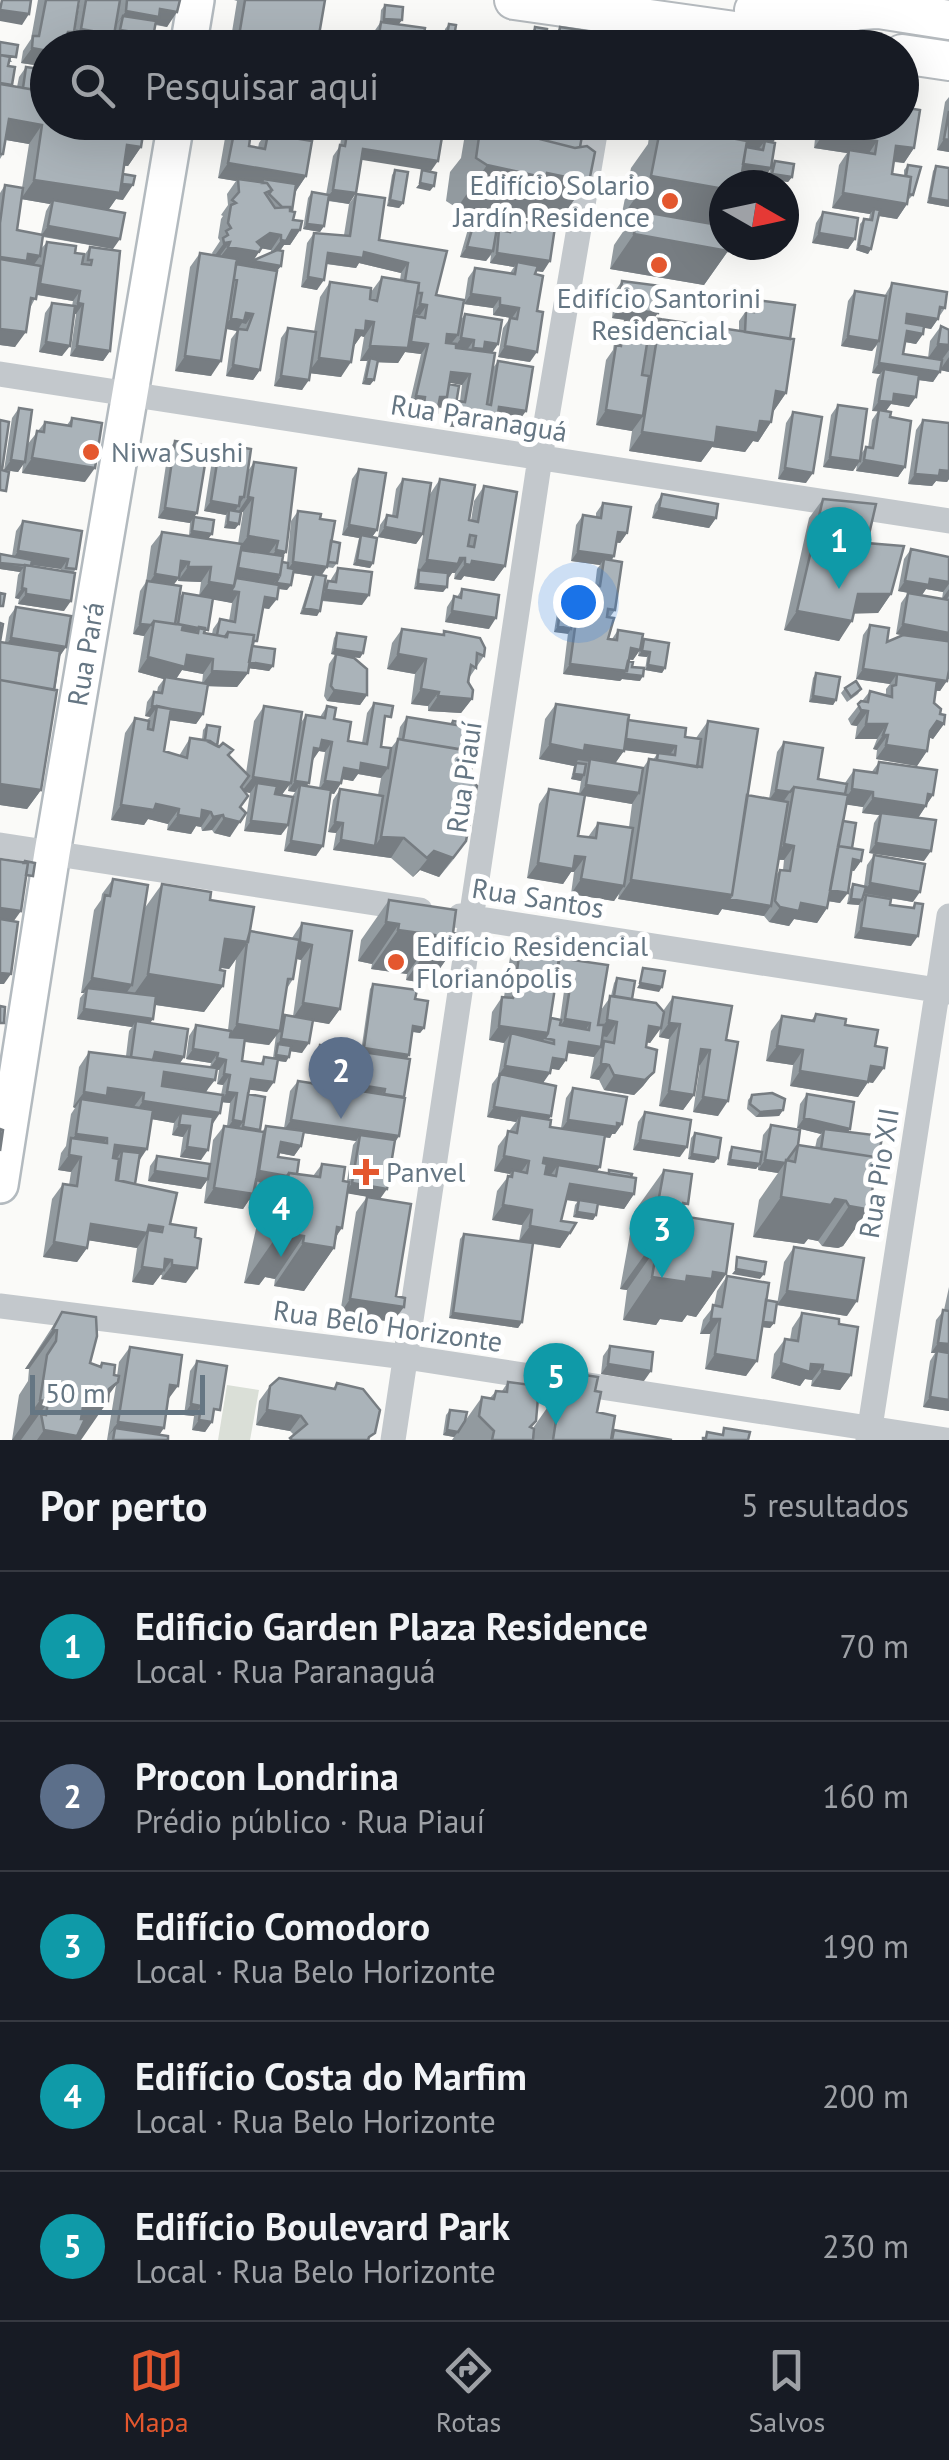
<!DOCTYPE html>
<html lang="pt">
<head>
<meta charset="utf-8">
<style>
  body { margin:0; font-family:"PT Sans",sans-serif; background:#242831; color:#f1f3f6 }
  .compass { position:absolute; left:709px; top:170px; width:90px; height:90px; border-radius:50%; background:#171b24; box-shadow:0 10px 40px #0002; rotate:99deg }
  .scale { position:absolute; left:30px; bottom:25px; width:175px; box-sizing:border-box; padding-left:10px; border:5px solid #657683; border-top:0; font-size:28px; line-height:35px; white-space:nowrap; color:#657683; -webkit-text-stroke:8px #fff; paint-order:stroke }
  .you { position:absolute; left:578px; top:602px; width:35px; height:35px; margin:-25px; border:8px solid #fff; border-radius:50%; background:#1a73e8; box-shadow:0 0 0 15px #1a73e833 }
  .badge { display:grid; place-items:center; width:65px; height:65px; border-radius:50%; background:#e4572e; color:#fff; font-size:32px; font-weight:700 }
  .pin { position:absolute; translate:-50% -82px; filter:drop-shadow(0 2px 5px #0008) }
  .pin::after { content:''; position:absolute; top:52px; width:35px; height:30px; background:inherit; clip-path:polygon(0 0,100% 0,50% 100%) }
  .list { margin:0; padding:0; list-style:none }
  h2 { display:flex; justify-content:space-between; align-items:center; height:130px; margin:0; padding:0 40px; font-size:42px }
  h2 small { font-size:32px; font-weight:400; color:#9ea1a6 }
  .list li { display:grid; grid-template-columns:65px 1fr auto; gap:30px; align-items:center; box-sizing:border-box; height:150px; padding:0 40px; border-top:2px solid #363941 }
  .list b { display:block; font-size:38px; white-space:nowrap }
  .list p { margin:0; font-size:32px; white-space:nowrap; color:#9ea1a6 }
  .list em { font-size:32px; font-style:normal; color:#9ea1a6 }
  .icon { flex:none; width:55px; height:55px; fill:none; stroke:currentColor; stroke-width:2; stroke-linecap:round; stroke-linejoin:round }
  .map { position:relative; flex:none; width:949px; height:1440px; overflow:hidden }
  .search { position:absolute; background:#171b24; box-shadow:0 10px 40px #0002; left:30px; right:30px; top:30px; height:110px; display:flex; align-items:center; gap:25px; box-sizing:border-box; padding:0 35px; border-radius:55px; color:#9ea1a6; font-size:38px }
  .sheet { height:880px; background:#171b24 }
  nav { display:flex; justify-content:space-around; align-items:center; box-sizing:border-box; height:140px; border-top:2px solid #363941; background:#171b24; font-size:28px; color:#9ea1a6 }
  nav a { display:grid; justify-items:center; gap:5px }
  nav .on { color:#e4572e }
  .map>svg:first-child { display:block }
</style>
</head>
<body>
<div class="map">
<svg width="949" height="1440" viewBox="0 0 949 1440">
  <rect width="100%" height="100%" fill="#fafaf8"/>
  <!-- green -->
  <path fill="#dadfd7" d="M 227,1385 L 259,1390 L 250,1440 L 218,1440 Z"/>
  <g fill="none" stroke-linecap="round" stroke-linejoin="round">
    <!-- secondary casing -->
    <g stroke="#b3babf" stroke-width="40">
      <g id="secondary">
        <path d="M 188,48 L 196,0"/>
        <path id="s1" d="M 0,1185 L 52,853 L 176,122"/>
      </g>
    </g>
    <!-- primary casing -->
    <g stroke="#b5babe" stroke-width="42">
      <path id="primary" d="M 514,0 L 855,48
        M 853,5 L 949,20
        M 754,10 L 790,15 L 876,9
        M 902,54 L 949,61"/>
    </g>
    <!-- street -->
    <path stroke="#c3c8cc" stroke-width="25" d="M 610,48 L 616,14
      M 0,374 L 949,521
      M 0,845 L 420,910
      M 460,916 L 949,992
      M 0,1306 L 406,1357 L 946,1440
      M 393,1440 L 540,458 L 597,122
      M 868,1440 L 949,916"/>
    <!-- secondary -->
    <use href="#secondary" stroke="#fff" stroke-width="35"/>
    <!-- primary -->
    <use href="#primary" stroke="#fff" stroke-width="38"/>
  </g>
  <!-- wall -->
  <path fill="#929a9f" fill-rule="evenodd" d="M 38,0 L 79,0 L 74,32 L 68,40 L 71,40 L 74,35 L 80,0 L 180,0 L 167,27 L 155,25 L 151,48 L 118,48 L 119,41 L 113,40 L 114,35 L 107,45 L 48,48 L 48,67 L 21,63 L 23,51 L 31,39 Z
    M 234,0 L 325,0 L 310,48 L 223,48 L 231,38 L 237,1 Z
    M 385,5 L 402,20 L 399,24 L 427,48 L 366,48 L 370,42 L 371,36 L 380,23 L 381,10 Z
    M 449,24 L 453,43 L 443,47 L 445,29 Z
    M 535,27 L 544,48 L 529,48 L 532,32 Z
    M 560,27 L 598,48 L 552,48 L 553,37 Z
    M 0,42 L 12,62 L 9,62 L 8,66 L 11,86 L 17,87 L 19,77 L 26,67 L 48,122 L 141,147 L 128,166 L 124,166 L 123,200 L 116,199 L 108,210 L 113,249 L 43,237 L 41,249 L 47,242 L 83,257 L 90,247 L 110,351 L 103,361 L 70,356 L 76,314 L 74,314 L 62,356 L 39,352 L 45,313 L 52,303 L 72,306 L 73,301 L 37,295 L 29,310 L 15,347 L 0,345 L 0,193 L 5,185 L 22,188 L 29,144 L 6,140 L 3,154 L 0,159 ZM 21,199 L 50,204 L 46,211 L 41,234 L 17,230 Z
    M 949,97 L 949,152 L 937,150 L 945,102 Z
    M 348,122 L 361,160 L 349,204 L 328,201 L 324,226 L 320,232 L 303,229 L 308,198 L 312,192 L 326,195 L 333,156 L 340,146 L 342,132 Z
    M 473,122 L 481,122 L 580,147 L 590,177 L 560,220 L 555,224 L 519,216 L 457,208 L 446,201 L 450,172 L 461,158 L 465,134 Z
    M 651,122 L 728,122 L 726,137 L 729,138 L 731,122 L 902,122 L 914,148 L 904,163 L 894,162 L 892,174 L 904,176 L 904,170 L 908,165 L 913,195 L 908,200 L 907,204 L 897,219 L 879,216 L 868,254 L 856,250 L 860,224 L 864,219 L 869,219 L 870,214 L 832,208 L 839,165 L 847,153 L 814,148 L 815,139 L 808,138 L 809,130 L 789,127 L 785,132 L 777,131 L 773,142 L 771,165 L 775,161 L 792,177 L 788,182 L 768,179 L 770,169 L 764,179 L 741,175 L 724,212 L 715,224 L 728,251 L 704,285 L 610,269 L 614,245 L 631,220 L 621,218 L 631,168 L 648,144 Z
    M 236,123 L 249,146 L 258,148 L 259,143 L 269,129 L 281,136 L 306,176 L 296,191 L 292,211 L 293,220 L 300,230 L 290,245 L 284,245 L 280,251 L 281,266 L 277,271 L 260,370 L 253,380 L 226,376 L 231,339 L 237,331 L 226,329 L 211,376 L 175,371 L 190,267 L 200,253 L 213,255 L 212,253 L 220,241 L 218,238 L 221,219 L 223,216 L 221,215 L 228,205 L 227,194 L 236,181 L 218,178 L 225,138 ZM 261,248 L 271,250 L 271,253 L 253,261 Z
    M 936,166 L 949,207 L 927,203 L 933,171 Z
    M 395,170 L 403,203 L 399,208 L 387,206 L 392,175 Z
    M 356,194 L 379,240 L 447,251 L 436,295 L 460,321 L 465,314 L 498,344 L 492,353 L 493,368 L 498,361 L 519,421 L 496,417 L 491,424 L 487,424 L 482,431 L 447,426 L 452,409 L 440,407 L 438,407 L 430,424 L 416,421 L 418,407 L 409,406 L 421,354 L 405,352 L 398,363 L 377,362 L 374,380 L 370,385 L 362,384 L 367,361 L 360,361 L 364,337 L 361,336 L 354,346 L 341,377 L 310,373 L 302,390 L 274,386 L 281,338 L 288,328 L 314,332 L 320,297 L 330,282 L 371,292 L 382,277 L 400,280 L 401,273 L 359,263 L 356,268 L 326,264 L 317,290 L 301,287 L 307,243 L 314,233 L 344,235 L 349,204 ZM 450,382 L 462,385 L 460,401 L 456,403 Z
    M 823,212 L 855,239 L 848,249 L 812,243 L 816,223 Z
    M 475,219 L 495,236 L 499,230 L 504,231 L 511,220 L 543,272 L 536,271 L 530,362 L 498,357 L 503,328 L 510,318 L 512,318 L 493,315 L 493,308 L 464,304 L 468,278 L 475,268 L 510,273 L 514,267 L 490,263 L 491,255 L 486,261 L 460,257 L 468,229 Z
    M 622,281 L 654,318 L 739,331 L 739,321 L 746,311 L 749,311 L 756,300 L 790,339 L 786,393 L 773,412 L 771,422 L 758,442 L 753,441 L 745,452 L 712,447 L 701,462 L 629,451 L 632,431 L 596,425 L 606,360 L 613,350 L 615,336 L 625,321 L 646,325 L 646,323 L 612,318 L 615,291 Z
    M 892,283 L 945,308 L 931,329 L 924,327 L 923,334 L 916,344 L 905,342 L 903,354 L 928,358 L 930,341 L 941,326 L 949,330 L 949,372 L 940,370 L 933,382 L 918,380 L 909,407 L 891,404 L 886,411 L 890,417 L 905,467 L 898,477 L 856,471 L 857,465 L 853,471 L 823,467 L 831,415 L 838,405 L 861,454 L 866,447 L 868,448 L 872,420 L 878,411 L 872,411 L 877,379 L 880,374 L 872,373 L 877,345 L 872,351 L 841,346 L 848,301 L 855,291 L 885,295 Z
    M 19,408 L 27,445 L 45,422 L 67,425 L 72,418 L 85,482 L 22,473 L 23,464 L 18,472 L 4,470 L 12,418 Z
    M 793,412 L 806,483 L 778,479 L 786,423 Z
    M 923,420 L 949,423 L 949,479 L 947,482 L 936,481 L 932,486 L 908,484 L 916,430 Z
    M 175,441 L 197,513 L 194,517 L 208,539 L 238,544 L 243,512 L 241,512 L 239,524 L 235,529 L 224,528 L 226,515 L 204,511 L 213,454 L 220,444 L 248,471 L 254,462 L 286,552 L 283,556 L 282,562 L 287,563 L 291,521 L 298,511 L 320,519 L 332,541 L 337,563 L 333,568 L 327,567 L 322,575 L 324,586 L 328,581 L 330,581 L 338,568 L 362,605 L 322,601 L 317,616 L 300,614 L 312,576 L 293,573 L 287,590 L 278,589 L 269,609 L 263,608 L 254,646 L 273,666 L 269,671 L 248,668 L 248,673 L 237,687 L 208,686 L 203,714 L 196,724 L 169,720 L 164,751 L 179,756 L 190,738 L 202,740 L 203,730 L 207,725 L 217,746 L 233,750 L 229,756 L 246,773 L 254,721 L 264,706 L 300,724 L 306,715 L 320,717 L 327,706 L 348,741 L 362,743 L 367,713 L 374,703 L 384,727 L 381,747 L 391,748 L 398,739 L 400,727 L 407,717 L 450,724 L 453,721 L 468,736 L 453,860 L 439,877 L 420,870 L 413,877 L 391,858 L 333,850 L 336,833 L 328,832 L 333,800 L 340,789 L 378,795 L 381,778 L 358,774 L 353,781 L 342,779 L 341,783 L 334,794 L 331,793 L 316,856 L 284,851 L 288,826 L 281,835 L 244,831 L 250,793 L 245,792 L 230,837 L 214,833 L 212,830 L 202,831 L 201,827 L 196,826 L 191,834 L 167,830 L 168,824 L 148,819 L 144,825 L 111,820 L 125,733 L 135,718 L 147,720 L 150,717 L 145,716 L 147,702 L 154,692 L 157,692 L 158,687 L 164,679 L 138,672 L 144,636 L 133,634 L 140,591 L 146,582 L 151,546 L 162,532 L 189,536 L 190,523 L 158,518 L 168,451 ZM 178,578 L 178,581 L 201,582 L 199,596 L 183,593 L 179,598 L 173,585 ZM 213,599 L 232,603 L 229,621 L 220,619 L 213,629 L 212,634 L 205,634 ZM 182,670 L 203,674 L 202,683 L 176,679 ZM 319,751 L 325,752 L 319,788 L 306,786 L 312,759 ZM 289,784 L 288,791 L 295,792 L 292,797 L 282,795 Z
    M 359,469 L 377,530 L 372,537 L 373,563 L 370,568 L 353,565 L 359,538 L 342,535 L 352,479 Z
    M 403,479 L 423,534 L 416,544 L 378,537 L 380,525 L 387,515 L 392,516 L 396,489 Z
    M 440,479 L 469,520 L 471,521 L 474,501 L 484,486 L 505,566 L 494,581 L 464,576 L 461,580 L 454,579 L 455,573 L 452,573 L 448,579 L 447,587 L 443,592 L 414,589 L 430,494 Z
    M 662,494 L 716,518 L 709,528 L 652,518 L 655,505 Z
    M 823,499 L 867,543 L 891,594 L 878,613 L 854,613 L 839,641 L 784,630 L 809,518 Z
    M 603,503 L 627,533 L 620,543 L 616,542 L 614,556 L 612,560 L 615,610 L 610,617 L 608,639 L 612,639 L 618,630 L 641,643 L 644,639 L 665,668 L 662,673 L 645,670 L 647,657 L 638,656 L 639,651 L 633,660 L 629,659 L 628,661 L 640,681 L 622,679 L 620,681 L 563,674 L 568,633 L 554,632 L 558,607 L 561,602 L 575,604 L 577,594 L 584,584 L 595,586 L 597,569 L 600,565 L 571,561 L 576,525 L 583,515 L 596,517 L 596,513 Z
    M 23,521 L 82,531 L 76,569 L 73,573 L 64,611 L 18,604 L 19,599 L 15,598 L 18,575 L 20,572 L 0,569 L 0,554 L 12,556 L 16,531 ZM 31,565 L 61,569 L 60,571 L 31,566 Z
    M 911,549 L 949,557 L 949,679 L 947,679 L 940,691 L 936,691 L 934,703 L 940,714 L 944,724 L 933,739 L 929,737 L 927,751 L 917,766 L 876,759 L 877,750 L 873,749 L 877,739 L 855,739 L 857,726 L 851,725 L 848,719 L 870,691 L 885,695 L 886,693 L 886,689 L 890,684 L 856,679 L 863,635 L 870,625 L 887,642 L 901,635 L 896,634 L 901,603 L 908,593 L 898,591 L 904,559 ZM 926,589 L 943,592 L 942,599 L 922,595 Z
    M 462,589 L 489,629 L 445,622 L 447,607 L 454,596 L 457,597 Z
    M 16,607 L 66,647 L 60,656 L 41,790 L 27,809 L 0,805 L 0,623 L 0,642 L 5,642 L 9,617 Z
    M 402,629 L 442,635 L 444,631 L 484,656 L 469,678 L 472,699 L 461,713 L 428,711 L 428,706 L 411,704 L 415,674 L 387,669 L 392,643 Z
    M 337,633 L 363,653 L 360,658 L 344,656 L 367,695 L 360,705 L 327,701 L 324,696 L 329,664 L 335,655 L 331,654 L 334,638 Z
    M 816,673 L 836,700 L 833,705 L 809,702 L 813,678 Z
    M 845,688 L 861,689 L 858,694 L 847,702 L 841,693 Z
    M 556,704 L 628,720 L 685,737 L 696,738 L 708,721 L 747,795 L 769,799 L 777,752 L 784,742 L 818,779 L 845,783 L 854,770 L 871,773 L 879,762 L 933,795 L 918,818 L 924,861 L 869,853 L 874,823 L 879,815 L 862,813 L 863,807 L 846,804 L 843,821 L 852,848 L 861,861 L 854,871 L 851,870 L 840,903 L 828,901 L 827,908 L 817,923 L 794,919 L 789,926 L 769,922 L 764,916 L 722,909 L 718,915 L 618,899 L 619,894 L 614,901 L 571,894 L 574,872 L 571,872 L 563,884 L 527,878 L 539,804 L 549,789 L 579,794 L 581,781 L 571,779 L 574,766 L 539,759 L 545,719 ZM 624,750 L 657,754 L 653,760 L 649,759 L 643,768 L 615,764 ZM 585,796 L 632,804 L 629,827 L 598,823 L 588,837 L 578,836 ZM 779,860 L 784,860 L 783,870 L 780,870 L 776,875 Z
    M 874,855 L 913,902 L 864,894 L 862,900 L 866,895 L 890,905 L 912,908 L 915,903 L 911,946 L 854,938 L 859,905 L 847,904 L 850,889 L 853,884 L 864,886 L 867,865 Z
    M 113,879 L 144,909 L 162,884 L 210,900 L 250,931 L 292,938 L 302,923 L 340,1009 L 329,1024 L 313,1021 L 302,1053 L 290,1051 L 286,1062 L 278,1061 L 267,1092 L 249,1089 L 248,1094 L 259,1131 L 262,1132 L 266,1126 L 284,1128 L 290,1091 L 298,1081 L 311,1083 L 316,1050 L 320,1045 L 333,1056 L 345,1058 L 349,1050 L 361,1052 L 370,989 L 373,984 L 415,999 L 424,1028 L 420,1033 L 412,1032 L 409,1055 L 406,1059 L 399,1136 L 395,1142 L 380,1199 L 348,1193 L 334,1248 L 304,1291 L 274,1286 L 275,1279 L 265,1277 L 259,1285 L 244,1283 L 259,1215 L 280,1186 L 260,1183 L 255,1201 L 249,1200 L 243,1209 L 204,1203 L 207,1180 L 201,1189 L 148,1181 L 150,1166 L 157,1156 L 210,1164 L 213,1140 L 224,1126 L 227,1126 L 230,1103 L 222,1102 L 211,1127 L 201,1160 L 180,1157 L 183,1137 L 172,1135 L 174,1123 L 152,1119 L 139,1162 L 135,1184 L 170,1224 L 186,1283 L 161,1279 L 162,1275 L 160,1275 L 153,1285 L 132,1282 L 137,1248 L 88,1240 L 87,1248 L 77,1262 L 43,1257 L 52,1199 L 63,1184 L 69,1185 L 71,1172 L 58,1170 L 61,1153 L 66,1146 L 71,1114 L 75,1108 L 73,1107 L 79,1067 L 89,1052 L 126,1056 L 129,1031 L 132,1027 L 77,1019 L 80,998 L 84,993 L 81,993 L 94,910 L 101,900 L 102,894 ZM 236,959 L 228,1030 L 196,1025 L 189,1036 L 186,1059 L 211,1063 L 210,1067 L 180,1063 L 184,1057 L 150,1023 L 155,1005 L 204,1012 L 223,986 L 220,968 L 229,969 ZM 297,959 L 301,960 L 293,1016 L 285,1015 L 281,1021 L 286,990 L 293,979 ZM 276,1035 L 273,1058 L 264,1057 L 260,1064 L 242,1061 L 245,1042 L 269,1045 ZM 217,1069 L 219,1070 L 217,1084 L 223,1085 L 221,1095 L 206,1093 ZM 303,1133 L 356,1141 L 353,1145 L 347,1181 L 343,1181 L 322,1164 L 313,1176 L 297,1174 L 278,1157 L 279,1153 L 294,1156 L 301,1146 Z
    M 389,900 L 453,933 L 457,944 L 429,984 L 406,980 L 407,974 L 371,969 L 372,964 L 358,961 L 361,940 Z
    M 521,943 L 559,958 L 601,1010 L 611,996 L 614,983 L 617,978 L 632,999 L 663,1011 L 673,997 L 726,1040 L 718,1116 L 693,1112 L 700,1065 L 699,1065 L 694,1095 L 683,1110 L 659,1106 L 669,1039 L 659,1037 L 660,1028 L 650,1043 L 647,1042 L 646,1047 L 654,1072 L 643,1086 L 634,1095 L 604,1090 L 599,1080 L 590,1078 L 594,1057 L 567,1053 L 566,1060 L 559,1070 L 551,1068 L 543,1083 L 551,1116 L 548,1120 L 550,1127 L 561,1128 L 566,1098 L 573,1088 L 622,1124 L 615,1134 L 612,1134 L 610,1138 L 604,1137 L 596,1172 L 607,1173 L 609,1170 L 634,1194 L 624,1209 L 598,1205 L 596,1215 L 593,1220 L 573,1217 L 575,1205 L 578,1201 L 566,1200 L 561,1221 L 570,1233 L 560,1248 L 533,1244 L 522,1322 L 518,1328 L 449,1318 L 460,1239 L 464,1234 L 519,1241 L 522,1225 L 492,1220 L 497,1191 L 510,1174 L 494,1171 L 498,1146 L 516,1122 L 487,1117 L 492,1084 L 498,1076 L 504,1043 L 489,1040 L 492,1012 L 502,997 L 504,997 L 510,957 ZM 555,990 L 564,991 L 560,1020 L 551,1018 Z
    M 816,1014 L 845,1025 L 875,1046 L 873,1083 L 868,1082 L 858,1097 L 790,1086 L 793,1065 L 766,1061 L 771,1031 L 782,1016 L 811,1021 Z
    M 807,1094 L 847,1132 L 877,1170 L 874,1174 L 871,1206 L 843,1246 L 838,1248 L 822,1246 L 818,1241 L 808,1239 L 804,1244 L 753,1237 L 759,1200 L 778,1173 L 758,1170 L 758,1166 L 756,1169 L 727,1165 L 729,1152 L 732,1147 L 761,1151 L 763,1135 L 771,1125 L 798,1145 L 815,1148 L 817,1139 L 821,1134 L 797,1128 L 800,1104 Z
    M 752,1095 L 783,1110 L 779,1116 L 756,1117 L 747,1109 L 748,1100 Z
    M 645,1112 L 680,1157 L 633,1150 L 638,1122 Z
    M 695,1133 L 718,1158 L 714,1163 L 688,1159 L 691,1138 Z
    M 664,1170 L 681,1216 L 726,1274 L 696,1317 L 687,1315 L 682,1322 L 660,1319 L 656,1325 L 623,1320 L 627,1290 L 620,1289 L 634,1212 Z
    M 367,1197 L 393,1322 L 340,1314 L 356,1212 Z
    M 794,1247 L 847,1316 L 777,1305 L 784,1262 Z
    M 727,1276 L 766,1300 L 774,1323 L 770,1328 L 762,1327 L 746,1376 L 705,1369 L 710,1334 L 700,1334 L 703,1320 L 714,1306 L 717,1291 Z
    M 949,1287 L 949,1411 L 923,1407 L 930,1361 L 935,1353 L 931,1353 L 936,1320 L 944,1310 Z
    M 62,1312 L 90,1363 L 99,1366 L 102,1363 L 114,1375 L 117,1376 L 119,1362 L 130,1347 L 168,1400 L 159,1435 L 168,1440 L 107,1440 L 116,1385 L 74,1440 L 12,1440 L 19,1395 L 28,1381 L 29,1369 L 25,1369 Z
    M 802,1313 L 839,1324 L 851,1375 L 840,1390 L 811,1386 L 812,1380 L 805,1379 L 800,1386 L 771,1378 L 774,1354 L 785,1339 L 790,1340 L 792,1328 Z
    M 610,1346 L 644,1381 L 601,1374 L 603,1356 Z
    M 197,1361 L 213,1420 L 205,1432 L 192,1430 L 194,1416 L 184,1415 L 190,1371 Z
    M 578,1374 L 595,1391 L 597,1412 L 612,1432 L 672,1440 L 452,1440 L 454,1437 L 443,1435 L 446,1415 L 450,1410 L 465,1421 L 482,1397 L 490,1398 L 496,1391 L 502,1391 L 508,1382 L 533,1428 L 561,1388 L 567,1389 Z
    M 337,1383 L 370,1440 L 289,1440 L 294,1435 L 290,1431 L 256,1425 L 259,1401 L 270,1386 L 333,1389 Z"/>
  <!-- shaded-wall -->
  <path fill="#777d82" d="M 160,9 L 177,12 L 167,27 L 123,16 L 115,26 L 126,11 Z
    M 0,10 L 29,14 L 22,25 L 0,21 Z
    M 384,19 L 402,20 L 398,25 L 380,24 Z
    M 81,29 L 114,35 L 107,45 L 75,40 Z
    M 120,30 L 127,31 L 119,41 L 113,40 Z
    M 311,34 L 319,35 L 310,48 L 301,48 Z
    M 375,40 L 380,41 L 376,48 L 369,48 Z
    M 446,42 L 453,43 L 450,48 L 443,47 Z
    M 32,48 L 48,51 L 48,67 L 21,63 Z
    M 9,119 L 42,125 L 29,144 L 0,139 Z
    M 379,122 L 405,122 L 402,126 Z
    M 408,122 L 442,122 L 437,130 L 406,126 Z
    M 783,122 L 814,122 L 809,130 L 789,127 L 785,132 L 777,131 Z
    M 691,123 L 698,124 L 687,139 L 681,138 Z
    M 738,133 L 776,138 L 766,153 L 765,141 L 757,151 L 728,147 Z
    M 811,133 L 819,134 L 815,139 L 808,138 Z
    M 824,133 L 877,141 L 867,156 L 849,150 L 847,153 L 814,148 Z
    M 944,139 L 949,140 L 949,152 L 937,150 Z
    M 127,145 L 141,147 L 128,166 L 114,164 Z
    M 896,146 L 914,148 L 904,163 L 886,160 Z
    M 363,149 L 438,161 L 431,171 L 356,159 Z
    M 728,161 L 771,168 L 764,179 L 721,171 Z
    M 228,163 L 306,176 L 296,191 L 263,179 L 259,185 L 238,179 L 236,181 L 218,178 Z
    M 487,165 L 590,177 L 560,220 L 555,224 L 519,216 L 516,221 L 457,208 Z
    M 772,174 L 792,177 L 788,182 L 768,179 Z
    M 651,176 L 724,189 L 724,212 L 708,234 L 638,211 L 631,220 L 621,218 Z
    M 34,180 L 119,183 L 133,185 L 123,200 L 116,199 L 107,212 L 53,200 L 50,204 L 21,199 Z
    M 420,183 L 434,186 L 430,191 L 416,188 Z
    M 333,190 L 356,193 L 349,204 L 325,200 Z
    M 843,193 L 907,204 L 897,219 L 873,215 L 874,209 L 870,214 L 832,208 Z
    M 930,198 L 949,201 L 949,207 L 927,203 Z
    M 390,200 L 403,203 L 399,208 L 387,206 Z
    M 307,224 L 324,226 L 320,232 L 303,229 Z
    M 48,226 L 120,239 L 113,249 L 41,236 Z
    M 292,230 L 300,230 L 290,245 L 284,245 L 276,256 L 270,255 L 281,240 Z
    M 270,233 L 281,235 L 271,250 L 259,248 L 259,252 L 253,261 L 281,266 L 277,271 L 217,261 L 228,247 L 257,242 Z
    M 819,233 L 855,239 L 848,249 L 812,243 Z
    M 634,234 L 728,251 L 704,285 L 610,269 Z
    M 230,242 L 219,257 L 213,258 L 224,243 Z
    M 859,245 L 871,249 L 868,254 L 856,250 Z
    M 467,247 L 493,251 L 486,261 L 460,257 Z
    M 364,252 L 408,263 L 401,273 L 359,263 L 356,268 L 321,263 L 328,253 Z
    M 497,253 L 550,261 L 543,272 L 516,268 L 517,262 L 514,267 L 490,263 Z
    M 28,254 L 40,256 L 33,266 L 0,268 L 0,257 Z
    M 308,277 L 324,280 L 317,290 L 301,287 Z
    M 40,284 L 80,291 L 73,301 L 33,294 Z
    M 471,294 L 500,298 L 493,308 L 464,304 Z
    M 78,303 L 83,304 L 76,314 L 71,313 Z
    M 420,304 L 427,305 L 420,315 L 413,314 Z
    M 500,305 L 519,308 L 512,318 L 493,315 Z
    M 619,308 L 658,313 L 650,324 L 650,318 L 646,323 L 612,318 Z
    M 246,313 L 253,314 L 246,324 L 242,323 L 237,331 L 223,328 L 231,318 Z
    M 907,314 L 938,319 L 931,329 L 900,324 Z
    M 366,321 L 374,322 L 364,337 L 361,336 L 354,346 L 346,345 L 356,330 Z
    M 0,329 L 26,332 L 15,347 L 0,345 Z
    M 907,331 L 923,334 L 916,344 L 900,341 Z
    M 447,334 L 458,335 L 450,345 L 440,344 Z
    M 848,336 L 879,341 L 872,351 L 841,346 Z
    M 461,338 L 474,340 L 467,350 L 454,348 Z
    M 46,342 L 70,346 L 62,356 L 39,352 Z
    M 411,342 L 428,344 L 421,354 L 405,352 L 398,363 L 369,362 L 370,358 L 367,361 L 360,361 L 370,346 L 406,348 Z
    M 485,342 L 498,344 L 491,354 L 466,358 L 473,348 Z
    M 938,344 L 949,345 L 949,350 L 941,361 L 928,358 Z
    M 77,346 L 110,351 L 103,361 L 70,356 Z
    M 505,346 L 537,352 L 530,362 L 498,357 Z
    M 185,356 L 221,361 L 211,376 L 175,371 Z
    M 949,357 L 949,372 L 940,370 Z
    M 319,358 L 351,362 L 341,377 L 308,373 Z
    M 879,363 L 940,372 L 933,382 L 883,375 L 884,369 L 880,374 L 872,373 Z
    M 233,365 L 260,370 L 253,380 L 226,376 Z
    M 451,372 L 470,374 L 462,385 L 444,382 Z
    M 281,376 L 309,380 L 302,390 L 274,386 Z
    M 366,378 L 374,380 L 370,385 L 362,384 Z
    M 776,391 L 786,393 L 773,412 Z
    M 894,394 L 916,397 L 909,407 L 891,404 L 885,412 L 872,411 L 879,401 Z
    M 416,396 L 425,397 L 418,407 L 409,406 Z
    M 440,397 L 447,397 L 455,404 L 452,409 L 433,407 Z
    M 499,407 L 526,411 L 519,421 L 496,417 L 491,424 L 487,424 L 482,431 L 447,426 L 454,416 L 490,413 Z
    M 606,410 L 643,416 L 632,431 L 596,425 Z
    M 423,411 L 437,413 L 430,424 L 416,421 Z
    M 760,421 L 771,422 L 758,442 L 753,441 L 745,452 L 712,447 L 701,462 L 629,451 L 642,432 L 717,427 Z
    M 830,457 L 860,461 L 853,471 L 823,467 Z
    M 32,458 L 95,468 L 85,482 L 22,473 Z
    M 11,460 L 25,462 L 18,472 L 4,470 Z
    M 864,460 L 905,467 L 898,477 L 856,471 Z
    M 785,468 L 813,473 L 806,483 L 778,479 Z
    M 940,470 L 949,471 L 949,479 L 947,482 L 936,481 L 932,486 L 908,484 L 915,474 Z
    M 240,497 L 244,497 L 232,516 L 229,510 L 226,515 L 204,511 L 211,501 Z
    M 248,497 L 253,498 L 243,512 L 238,512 Z
    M 165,508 L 197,513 L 190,523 L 158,518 Z
    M 659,508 L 716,518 L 709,528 L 652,518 Z
    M 228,522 L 239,524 L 235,529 L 224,528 Z
    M 349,525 L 377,530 L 370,540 L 361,535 L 359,538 L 342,535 Z
    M 385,527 L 423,534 L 416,544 L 378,537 Z
    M 192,531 L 212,534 L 208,539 L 189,536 Z
    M 618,532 L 627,533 L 620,543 L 611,542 Z
    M 248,536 L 278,541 L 267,556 L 237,551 Z
    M 276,550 L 286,552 L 276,566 L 266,565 Z
    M 18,551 L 68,559 L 61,569 L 11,562 Z
    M 578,551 L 614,556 L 607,566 L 604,559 L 600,565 L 571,561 Z
    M 460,558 L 465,558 L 455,573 L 452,573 L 448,579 L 419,571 L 427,560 Z
    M 357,560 L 373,563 L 370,568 L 353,565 Z
    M 181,561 L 189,562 L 178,577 Z
    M 472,561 L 505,566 L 494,581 L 464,576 L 461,580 L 454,579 L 465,564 Z
    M 293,562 L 327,567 L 320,577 L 286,572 Z
    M 0,563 L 24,567 L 20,572 L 0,569 Z
    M 188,567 L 211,567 L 201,582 L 178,581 Z
    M 235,568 L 280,575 L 273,585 L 228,578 Z
    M 155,574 L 179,578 L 168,592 L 145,589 Z
    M 930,579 L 949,582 L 949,584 L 943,592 L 926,589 L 922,595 L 898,591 L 905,581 Z
    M 209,582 L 234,586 L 239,592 L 232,603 L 198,597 Z
    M 276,583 L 291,585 L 287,590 L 273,588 Z
    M 418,584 L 447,587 L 443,592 L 414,589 Z
    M 22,588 L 26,589 L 19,599 L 15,598 Z
    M 949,589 L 949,596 L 946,600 L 942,599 Z
    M 326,590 L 369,595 L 362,605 L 319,600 Z
    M 26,594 L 71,601 L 64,611 L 18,604 Z
    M 858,594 L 891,594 L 878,613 L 845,614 Z
    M 265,597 L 277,599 L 269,609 L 258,607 Z
    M 304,608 L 320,611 L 317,616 L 300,614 Z
    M 452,611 L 496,618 L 489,629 L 445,622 Z
    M 797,611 L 852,621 L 839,641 L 784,630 Z
    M 140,624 L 151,625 L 144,636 L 133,634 Z
    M 903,624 L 949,633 L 949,642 L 948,637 L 944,643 L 896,634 Z
    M 178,625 L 199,628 L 192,638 Z
    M 558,626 L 571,629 L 568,634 L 554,632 Z
    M 11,638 L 66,647 L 59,657 L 4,648 Z
    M 631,648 L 640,650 L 633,660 L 623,659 Z
    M 335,649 L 363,653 L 360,658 L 331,654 Z
    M 642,651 L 650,652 L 647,657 L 638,656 Z
    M 398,654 L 426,659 L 415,674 L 387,669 Z
    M 187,655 L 213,659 L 203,674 L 182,670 L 174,682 L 138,672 L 148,657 Z
    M 244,662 L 273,666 L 269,671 L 241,667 Z
    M 570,664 L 627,671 L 643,676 L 640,681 L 622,679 L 620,681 L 563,674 Z
    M 648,665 L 665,668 L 662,673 L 645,670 Z
    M 863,669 L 947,681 L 940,691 L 896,685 L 897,674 L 890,684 L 856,679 Z
    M 212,671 L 248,673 L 237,687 L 201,686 Z
    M 421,689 L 439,692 L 428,706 L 411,704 Z
    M 334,690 L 367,695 L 360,705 L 327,701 Z
    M 438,696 L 472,699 L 461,713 L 428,711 Z
    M 813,696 L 836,700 L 833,705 L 809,702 Z
    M 152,706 L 157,707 L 150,717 L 145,716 Z
    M 157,707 L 203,714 L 196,724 L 155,718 Z
    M 861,710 L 868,711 L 857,726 L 851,725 Z
    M 937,721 L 944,724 L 933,739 L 926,736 Z
    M 866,724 L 887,724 L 877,739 L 855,739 Z
    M 883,735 L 888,735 L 877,750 L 873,749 Z
    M 623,738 L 676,746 L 669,756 L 616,749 Z
    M 322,740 L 332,742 L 325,752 L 319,751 L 313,760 L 307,759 Z
    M 550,744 L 585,745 L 624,751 L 613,766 L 578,760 L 574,766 L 539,759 Z
    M 886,745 L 927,751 L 917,766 L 876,759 Z
    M 361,763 L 388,768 L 381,778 L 358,774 L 353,781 L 336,778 L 344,768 Z
    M 574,774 L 584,775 L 581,781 L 571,779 Z
    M 253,777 L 291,783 L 280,797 L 257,783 L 250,793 L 242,791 Z
    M 295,781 L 309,783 L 301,793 L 300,785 L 295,792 L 288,791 Z
    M 325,781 L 341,783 L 334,794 L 318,791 Z
    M 0,784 L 41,790 L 27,809 L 0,805 Z
    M 586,785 L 639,793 L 632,804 L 579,795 Z
    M 852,789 L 873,792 L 863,807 L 842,804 Z
    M 776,790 L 790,792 L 783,802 L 769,800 Z
    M 928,794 L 933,795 L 916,821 L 881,813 L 879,815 L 862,813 L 873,798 Z
    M 156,804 L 179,809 L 168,824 L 148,819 L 144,825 L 111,820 L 121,805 Z
    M 202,810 L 211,812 L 201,827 L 196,826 L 191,834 L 167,830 L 178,815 Z
    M 223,815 L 212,830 L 202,831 L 213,817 Z
    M 224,818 L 240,822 L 230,837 L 214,833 Z
    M 251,821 L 288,825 L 281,835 L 244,831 Z
    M 335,822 L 343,823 L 336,833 L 328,832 Z
    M 381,837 L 404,838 L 391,858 L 333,850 L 341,840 L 375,846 Z
    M 291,841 L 323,846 L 316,856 L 284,851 Z
    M 466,841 L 439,877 L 420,870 L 413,877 L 434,851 Z
    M 876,843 L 931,851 L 924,861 L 869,853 Z
    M 784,844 L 794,846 L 784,860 L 774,859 Z
    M 575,856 L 585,857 L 574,872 L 571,872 L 563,884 L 527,878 L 538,863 Z
    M 853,859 L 861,861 L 854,871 L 846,870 Z
    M 581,879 L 624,886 L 614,901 L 571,894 Z
    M 631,880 L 732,895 L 771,906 L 764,916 L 722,909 L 718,915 L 618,899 Z
    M 870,883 L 920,892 L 913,902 L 863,893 Z
    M 828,890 L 848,893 L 840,903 L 821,900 Z
    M 851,899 L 862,900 L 859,905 L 847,904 Z
    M 801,903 L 827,908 L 817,923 L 794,919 L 789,926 L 769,922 L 780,907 Z
    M 0,908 L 21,911 L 11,925 L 0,924 Z
    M 386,922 L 399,924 L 372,964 L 358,961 Z
    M 861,928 L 918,936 L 911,946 L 854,938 Z
    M 398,930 L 435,935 L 407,974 L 371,969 Z
    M 225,939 L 248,942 L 229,969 L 206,965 Z
    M 434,941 L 457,944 L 429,984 L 406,980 Z
    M 299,942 L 312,945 L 301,960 L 289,957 Z
    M 0,973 L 11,974 L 4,984 L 0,984 Z
    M 148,974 L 223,986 L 204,1012 L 129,1001 Z
    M 92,978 L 132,985 L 122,999 L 87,988 L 84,993 L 81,993 Z
    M 554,979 L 571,981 L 564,991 L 547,989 Z
    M 640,983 L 662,987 L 659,992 L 637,988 Z
    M 303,1003 L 340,1009 L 329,1024 L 293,1018 Z
    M 84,1009 L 153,1019 L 146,1029 L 136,1021 L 132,1027 L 77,1019 Z
    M 565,1019 L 590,1023 L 583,1034 L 558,1030 Z
    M 607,1020 L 617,1022 L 607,1037 L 597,1035 Z
    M 669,1023 L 680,1024 L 669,1039 L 659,1037 Z
    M 237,1024 L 280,1031 L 269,1045 L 227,1039 Z
    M 413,1026 L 424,1028 L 420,1033 L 409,1031 Z
    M 499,1026 L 548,1033 L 538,1048 L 511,1033 L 504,1043 L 489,1040 Z
    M 649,1026 L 661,1028 L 650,1043 L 639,1041 Z
    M 281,1039 L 309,1043 L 302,1053 L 277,1049 L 278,1044 L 274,1049 Z
    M 569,1042 L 601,1047 L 594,1057 L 562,1052 Z
    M 777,1046 L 803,1050 L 793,1065 L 766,1061 Z
    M 364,1048 L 409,1055 L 406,1060 L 360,1054 Z
    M 193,1049 L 218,1053 L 211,1063 L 186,1059 Z
    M 701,1049 L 710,1050 L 700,1065 L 691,1064 Z
    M 155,1052 L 184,1057 L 177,1067 L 153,1063 Z
    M 276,1055 L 289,1057 L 286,1062 L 273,1060 Z
    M 217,1058 L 226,1060 L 219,1070 L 210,1068 Z
    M 553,1058 L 566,1060 L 559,1070 L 546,1068 Z
    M 601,1063 L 609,1065 L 599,1080 L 590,1078 Z
    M 505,1066 L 550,1073 L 543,1083 L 498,1076 Z
    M 871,1066 L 884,1068 L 873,1083 L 868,1082 L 858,1097 L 790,1086 L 800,1071 Z
    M 164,1072 L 215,1080 L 204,1094 L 154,1087 Z
    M 654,1072 L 643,1086 L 634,1095 L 604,1090 L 614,1075 Z
    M 224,1074 L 230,1075 L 223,1085 L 217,1084 Z
    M 251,1079 L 274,1082 L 267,1092 L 244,1089 Z
    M 347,1083 L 385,1089 L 382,1094 L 344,1088 Z
    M 108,1088 L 144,1093 L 133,1108 L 81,1099 L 75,1108 L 73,1107 L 84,1092 Z
    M 669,1091 L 694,1095 L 683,1110 L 659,1106 Z
    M 227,1092 L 237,1093 L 230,1103 L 220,1102 Z
    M 703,1097 L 728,1101 L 718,1116 L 693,1112 Z
    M 143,1101 L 220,1113 L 210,1128 L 181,1113 L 174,1123 L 133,1116 Z
    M 494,1107 L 551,1116 L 544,1126 L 520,1115 L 516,1122 L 487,1117 Z
    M 783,1110 L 779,1116 L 756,1117 L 760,1112 Z
    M 804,1118 L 850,1129 L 843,1139 L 824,1129 L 821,1134 L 797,1128 Z
    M 233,1120 L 243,1122 L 236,1132 L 226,1130 Z
    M 291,1120 L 399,1136 L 392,1146 L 360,1135 L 356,1141 L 284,1130 Z
    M 568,1120 L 617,1123 L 622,1124 L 615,1134 L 612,1134 L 610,1138 L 561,1130 Z
    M 179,1125 L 190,1126 L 183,1137 L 172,1135 Z
    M 76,1134 L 107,1138 L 97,1153 L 71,1141 Z
    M 640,1140 L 687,1147 L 680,1157 L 633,1150 Z
    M 281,1142 L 301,1146 L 294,1156 L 274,1152 Z
    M 115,1145 L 147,1149 L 137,1164 L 122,1151 L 115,1161 L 105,1159 Z
    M 187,1147 L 208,1150 L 201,1160 L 180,1157 Z
    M 692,1154 L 718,1158 L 714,1163 L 688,1159 Z
    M 69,1155 L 81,1157 L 71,1172 L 58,1170 Z
    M 504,1156 L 529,1161 L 519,1175 L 513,1170 L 510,1174 L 494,1171 Z
    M 544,1158 L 600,1167 L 589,1182 L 558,1165 L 550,1176 L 534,1173 Z
    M 730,1160 L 760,1164 L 756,1169 L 727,1165 Z
    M 765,1160 L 785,1163 L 778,1173 L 758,1170 Z
    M 155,1171 L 208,1179 L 201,1189 L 148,1181 Z
    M 259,1171 L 287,1176 L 280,1186 L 252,1181 Z
    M 352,1183 L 387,1189 L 380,1199 L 345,1193 Z
    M 570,1184 L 634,1194 L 624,1209 L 560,1199 Z
    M 214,1188 L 254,1194 L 258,1196 L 255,1201 L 249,1200 L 243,1209 L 204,1203 Z
    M 781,1197 L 835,1199 L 846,1201 L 818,1241 L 808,1239 L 804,1244 L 753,1237 Z
    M 503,1205 L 532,1210 L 522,1225 L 492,1220 Z
    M 849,1206 L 871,1206 L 843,1246 L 838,1248 L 822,1246 Z
    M 577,1212 L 596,1215 L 593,1220 L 573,1217 Z
    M 91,1224 L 149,1225 L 163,1227 L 152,1242 L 147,1233 L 137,1248 L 80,1239 Z
    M 530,1226 L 570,1233 L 560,1248 L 519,1241 Z
    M 337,1227 L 342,1228 L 329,1247 L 334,1248 L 304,1291 L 274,1286 L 303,1243 Z
    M 290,1234 L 304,1236 L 275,1279 L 265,1277 L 259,1285 L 244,1283 L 274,1240 Z
    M 54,1242 L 87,1248 L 77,1262 L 43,1257 Z
    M 650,1247 L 657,1247 L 627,1290 L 620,1289 Z
    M 165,1259 L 172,1260 L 153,1285 L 132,1282 L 142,1267 Z
    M 172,1265 L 197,1268 L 186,1283 L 161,1279 Z
    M 736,1269 L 764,1274 L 760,1279 L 732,1274 Z
    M 713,1272 L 726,1274 L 696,1317 L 687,1315 L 682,1322 L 660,1319 L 656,1325 L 623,1320 L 652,1277 L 687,1276 Z
    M 787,1291 L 857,1301 L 847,1316 L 777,1305 Z
    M 350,1299 L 404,1307 L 393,1322 L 340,1314 Z
    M 453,1313 L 522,1322 L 518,1328 L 449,1318 Z
    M 711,1319 L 720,1319 L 710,1334 L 700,1334 Z
    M 757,1321 L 774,1323 L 770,1328 L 754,1326 Z
    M 53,1329 L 57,1330 L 29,1369 L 25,1369 Z
    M 938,1343 L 949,1344 L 949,1356 L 937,1351 L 935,1353 L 931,1353 Z
    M 715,1354 L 757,1361 L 746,1376 L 705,1369 Z
    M 781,1363 L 811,1364 L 823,1365 L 812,1380 L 805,1379 L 800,1386 L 771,1378 Z
    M 608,1364 L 651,1371 L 644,1381 L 601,1374 Z
    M 822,1371 L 851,1375 L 840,1390 L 811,1386 Z
    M 118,1382 L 105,1400 L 108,1401 L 81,1440 L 37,1440 L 44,1430 L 85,1395 L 109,1389 Z
    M 170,1385 L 178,1386 L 167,1401 Z
    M 930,1397 L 949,1400 L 949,1411 L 923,1407 Z
    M 40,1400 L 48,1402 L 21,1440 L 12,1440 Z
    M 191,1404 L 201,1406 L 194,1416 L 184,1415 Z
    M 267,1410 L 301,1416 L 290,1431 L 256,1425 Z
    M 199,1420 L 212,1422 L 205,1432 L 192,1430 Z
    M 118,1422 L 164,1428 L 156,1440 L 115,1428 L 108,1436 Z
    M 447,1430 L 458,1432 L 454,1437 L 443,1435 Z"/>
  <!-- building -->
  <path fill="#aab3b9" stroke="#777d82" stroke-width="2.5" fill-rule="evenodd" d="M 2,0 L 31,0 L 29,14 L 0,10 Z
    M 46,0 L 79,0 L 74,32 L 68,32 L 67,39 L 78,41 L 77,48 L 48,48 L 48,51 L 32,48 L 33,36 L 39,36 Z
    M 86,0 L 120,0 L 114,35 L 81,29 Z
    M 127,0 L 180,0 L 177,12 L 160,9 L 159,17 L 126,11 Z
    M 245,0 L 325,0 L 319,35 L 311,34 L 308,48 L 237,48 Z
    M 385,5 L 403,7 L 402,20 L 384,19 Z
    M 123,16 L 156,21 L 151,48 L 124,48 L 127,31 L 120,30 Z
    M 381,22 L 425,28 L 422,44 L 427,45 L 427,48 L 379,48 L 380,41 L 375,40 L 375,35 L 379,35 Z
    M 449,24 L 456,25 L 453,43 L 446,42 Z
    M 535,27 L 547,29 L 544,48 L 532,48 Z
    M 560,27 L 600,33 L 598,48 L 557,48 Z
    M 77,31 L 92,34 L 91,41 L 118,48 L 77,48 L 78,41 L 75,41 Z
    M 230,38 L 236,39 L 235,48 L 229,48 Z
    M 0,42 L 18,45 L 16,57 L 0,55 Z
    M 0,55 L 10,57 L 8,66 L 15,67 L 12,85 L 0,83 Z
    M 26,67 L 48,70 L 48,92 L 23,88 Z
    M 0,84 L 48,92 L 48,122 L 145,122 L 141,147 L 127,145 L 120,193 L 34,180 L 42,125 L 9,119 L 3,154 L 0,154 Z
    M 902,107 L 920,110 L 914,148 L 896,146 L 892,174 L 911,177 L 907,204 L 843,193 L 849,150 L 875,154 L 877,141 L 824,133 L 826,122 L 902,122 Z
    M 949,111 L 949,140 L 944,139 Z
    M 349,122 L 442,137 L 438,161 L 363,149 L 356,193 L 333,190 L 340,145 L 345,146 Z
    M 481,122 L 568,122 L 584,125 L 580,147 L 575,148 L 488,126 L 479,131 Z
    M 657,122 L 689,122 L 687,130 L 661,125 L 655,133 Z
    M 691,122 L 728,122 L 726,137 L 696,132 L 698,124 Z
    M 740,122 L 778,122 L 776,138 L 738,133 Z
    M 236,123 L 252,125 L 249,146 L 265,149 L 269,129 L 282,131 L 281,136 L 312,141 L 306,176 L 228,163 Z
    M 813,123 L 821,124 L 819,134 L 811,133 Z
    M 661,125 L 747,141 L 740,185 L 724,185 L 724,189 L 651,176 Z
    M 488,126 L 575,148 L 587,146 L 595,152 L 590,177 L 585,181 L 547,173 L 546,178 L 487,165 L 476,158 L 480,130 Z
    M 765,141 L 775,143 L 771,168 L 743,164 L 746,147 L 763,150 Z
    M 775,161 L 794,164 L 792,177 L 772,174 Z
    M 908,165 L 921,167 L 913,195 L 909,194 L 911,177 L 906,176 Z
    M 936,166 L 949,168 L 949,201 L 930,198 Z
    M 395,170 L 408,172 L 403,203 L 390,200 Z
    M 422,170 L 436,173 L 434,186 L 420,183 Z
    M 123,174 L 135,176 L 133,185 L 122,184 Z
    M 238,179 L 267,183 L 272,190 L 265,193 L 275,208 L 290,207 L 290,211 L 295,212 L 293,220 L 302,221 L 300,230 L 292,230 L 286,241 L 281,240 L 281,235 L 270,233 L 257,242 L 262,247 L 259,252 L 228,247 L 230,242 L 224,243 L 223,238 L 228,235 L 226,231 L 231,228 L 228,223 L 231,205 L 236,203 L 232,200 L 239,192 Z
    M 263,179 L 296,184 L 292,211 L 290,211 L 290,207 L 282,207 L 269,194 L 272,190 L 267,183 L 262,183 Z
    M 5,185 L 23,188 L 17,230 L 43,235 L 40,256 L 28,254 L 27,261 L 0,257 L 0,223 Z
    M 312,192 L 329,195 L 324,226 L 307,224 Z
    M 356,194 L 385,198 L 379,240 L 447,251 L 436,295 L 464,300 L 458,335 L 447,334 L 446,343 L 456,344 L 456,348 L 495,353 L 487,404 L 491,405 L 498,361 L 533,367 L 526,411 L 499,407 L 498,414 L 490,413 L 489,421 L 454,416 L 457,401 L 465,402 L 470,374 L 451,372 L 447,397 L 440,397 L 437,413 L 423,411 L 425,397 L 416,396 L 428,344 L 411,342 L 415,316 L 425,318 L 427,305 L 420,304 L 422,293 L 418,293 L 419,283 L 405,281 L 408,263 L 364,252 L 363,258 L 328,253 L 324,280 L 308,277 L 314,233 L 350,236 Z
    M 53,200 L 125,213 L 120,239 L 48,226 Z
    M 874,209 L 880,210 L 871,249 L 859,245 L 864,219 L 872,220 Z
    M 638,211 L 724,226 L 724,245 L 729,245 L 728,251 L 634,234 Z
    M 823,212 L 858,218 L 855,239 L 819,233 Z
    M 475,219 L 498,222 L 493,251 L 467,247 Z
    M 511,220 L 555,227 L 550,261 L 497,253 L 499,230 L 510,232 Z
    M 47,242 L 76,246 L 75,253 L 84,254 L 82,264 L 91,265 L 92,260 L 88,260 L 90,247 L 120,251 L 110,351 L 77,346 L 83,304 L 78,303 L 80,291 L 40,284 Z
    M 277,250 L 283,251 L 281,266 L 252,261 Z
    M 200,253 L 237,259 L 221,361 L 185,356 Z
    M 0,259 L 41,266 L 36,299 L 31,298 L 26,332 L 0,329 Z
    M 517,262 L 538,266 L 535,274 L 543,276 L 537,311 L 543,312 L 537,352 L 505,346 L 510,318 L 517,319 L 519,308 L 500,305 L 500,298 L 471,294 L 475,268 L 515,274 Z
    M 236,264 L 277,271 L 260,370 L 233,365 L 238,329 L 247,330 L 253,314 L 246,313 L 244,321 L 231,318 L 237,280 L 234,279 Z
    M 382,277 L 419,283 L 408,348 L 370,346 L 374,322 L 366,321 L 365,331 L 356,330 L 351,362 L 319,358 L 330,282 L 371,288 L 370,299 L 377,301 Z
    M 622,281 L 661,286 L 658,313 L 619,308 Z
    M 892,283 L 947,292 L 945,308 L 940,307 L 938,319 L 907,314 L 906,323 L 924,326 L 923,334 L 907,331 L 903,354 L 942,360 L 940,372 L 879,363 Z
    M 855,291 L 886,296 L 879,341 L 848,336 Z
    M 756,300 L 795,305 L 790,339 L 745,332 L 746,311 L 754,312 Z
    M 52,303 L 75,306 L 70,346 L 46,342 Z
    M 465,314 L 502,320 L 498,344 L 485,342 L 484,349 L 473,348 L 474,340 L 461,338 Z
    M 650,318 L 660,319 L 651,333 L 648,332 Z
    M 660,319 L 794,339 L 786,393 L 776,391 L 771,422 L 760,421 L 758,433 L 717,427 L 715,443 L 642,432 Z
    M 625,321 L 650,325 L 642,375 L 649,376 L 643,416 L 606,410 L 616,345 L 621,346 Z
    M 941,326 L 949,330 L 949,345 L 938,344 Z
    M 288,328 L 316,332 L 309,380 L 281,376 Z
    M 370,358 L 378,360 L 374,380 L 366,378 Z
    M 884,369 L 919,375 L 916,397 L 894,394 L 893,402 L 879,401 Z
    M 449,384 L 459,386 L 456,404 L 444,402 L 447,397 Z
    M 838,405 L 867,409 L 860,461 L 830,457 Z
    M 19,408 L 32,410 L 25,462 L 11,460 Z
    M 879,410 L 891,412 L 890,417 L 911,421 L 905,467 L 864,460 L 866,447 L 873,448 Z
    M 793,412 L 822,417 L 813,473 L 785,468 Z
    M 72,418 L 102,423 L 95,468 L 32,458 L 37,431 L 44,432 L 45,422 L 71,426 Z
    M 0,420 L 9,422 L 2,470 L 9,472 L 6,491 L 0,490 Z
    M 923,420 L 949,423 L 949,471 L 940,470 L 939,476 L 915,474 Z
    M 175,441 L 208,446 L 197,513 L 165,508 Z
    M 220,444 L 251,449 L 244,497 L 240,497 L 239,506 L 211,501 Z
    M 254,462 L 296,468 L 286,552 L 276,550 L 278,541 L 248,536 L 253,498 L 248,497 Z
    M 359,469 L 386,473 L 377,530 L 349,525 Z
    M 403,479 L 431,483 L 423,534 L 385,527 L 387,515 L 397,517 Z
    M 440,479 L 475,485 L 469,520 L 478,522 L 484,486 L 517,492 L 505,566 L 472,561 L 471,565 L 465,564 L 465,558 L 460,558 L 458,564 L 427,560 ZM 470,535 L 476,536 L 474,547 L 468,546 Z
    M 662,494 L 718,504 L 716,518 L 659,508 Z
    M 823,499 L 876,504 L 867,543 L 904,546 L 891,594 L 858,594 L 852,621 L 797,611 Z
    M 603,503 L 631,507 L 627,533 L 618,532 L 614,556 L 578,551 L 583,515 L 601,518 Z
    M 229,510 L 241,512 L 239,524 L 228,522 Z
    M 298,511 L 321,514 L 320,519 L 335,521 L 327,567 L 293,562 Z
    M 194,517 L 214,520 L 212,534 L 192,531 Z
    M 23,521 L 82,531 L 76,569 L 66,568 L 68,559 L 18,551 Z
    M 162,532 L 242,544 L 234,586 L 209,582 L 211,567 L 188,567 L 189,562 L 181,561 L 179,578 L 155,574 Z
    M 361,535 L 377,538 L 373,563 L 357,560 Z
    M 331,541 L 340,543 L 337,563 L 328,562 Z
    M 911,549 L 949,557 L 949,582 L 930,579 L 929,585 L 905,581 Z
    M 241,550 L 283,556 L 280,575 L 238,568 Z
    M 0,554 L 32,560 L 31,566 L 0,563 Z
    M 604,559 L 622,562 L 615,610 L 608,609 L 607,617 L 614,618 L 608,639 L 617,640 L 618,630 L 643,634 L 640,650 L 631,648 L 627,671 L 570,664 L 579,599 L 582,599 L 584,584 L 600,586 Z
    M 282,562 L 288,563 L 288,568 L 294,569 L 291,585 L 276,583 L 280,575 Z
    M 25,565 L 75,573 L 71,601 L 26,594 L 26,589 L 22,588 Z
    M 338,568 L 372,572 L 369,595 L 326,590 L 328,581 L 336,582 Z
    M 419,570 L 448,573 L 447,587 L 418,584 Z
    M 314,574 L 326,576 L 320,611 L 304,608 Z
    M 236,578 L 279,585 L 277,599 L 265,597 L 257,641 L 253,641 L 254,635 L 228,632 L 225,637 L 217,635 L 220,619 L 235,622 L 239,592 L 231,591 L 234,586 Z
    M 147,581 L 181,586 L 175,624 L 154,621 L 151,625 L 140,624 Z
    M 462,589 L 499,595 L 496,618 L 452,611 L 454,596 L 461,598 Z
    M 0,593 L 5,594 L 3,606 L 0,606 Z
    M 183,593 L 213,598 L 208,630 L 178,624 Z
    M 908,593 L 949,600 L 949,633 L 903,624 Z
    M 561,602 L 575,604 L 571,629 L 558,626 Z
    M 16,607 L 71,616 L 66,647 L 11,638 Z
    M 154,621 L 183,625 L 182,630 L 198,633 L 199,627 L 205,628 L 204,633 L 227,637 L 228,632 L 254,635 L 248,673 L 212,671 L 213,659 L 187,655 L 185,667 L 148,657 Z
    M 0,623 L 3,624 L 0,642 Z
    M 870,625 L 889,628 L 887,642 L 903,635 L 947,641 L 948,637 L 949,638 L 949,670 L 947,681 L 863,669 Z
    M 402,629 L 444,635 L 444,631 L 480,638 L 485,648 L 484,656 L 477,653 L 476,668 L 471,665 L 468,682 L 473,690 L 472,699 L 438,696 L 439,692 L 421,689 L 426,659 L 398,654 Z
    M 337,633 L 366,637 L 363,653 L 335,649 Z
    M 644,639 L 669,643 L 665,668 L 648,665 L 650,652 L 642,651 Z
    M 0,642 L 60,651 L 54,690 L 0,680 Z
    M 252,646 L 275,649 L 273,666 L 249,662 Z
    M 336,654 L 354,658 L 367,669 L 367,695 L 334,690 L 331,686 Z
    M 628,661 L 633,662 L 632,667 L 644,668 L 643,676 L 625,674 Z
    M 816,673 L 840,677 L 836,700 L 813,696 Z
    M 897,674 L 937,681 L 934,703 L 941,709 L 940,714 L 945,715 L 944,724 L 937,721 L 930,731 L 927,751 L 886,745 L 888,735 L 883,735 L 887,724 L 866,724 L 868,711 L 861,710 L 858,704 L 861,701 L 868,702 L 870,691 L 892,697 L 892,686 L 896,685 Z
    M 165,677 L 208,684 L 203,714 L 152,706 L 154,692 L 162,693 Z
    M 0,680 L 57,690 L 41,790 L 0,784 Z
    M 856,681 L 861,689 L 851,697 L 845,688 Z
    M 374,703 L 393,706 L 391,717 L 385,716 L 381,747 L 391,748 L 388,768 L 361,763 L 360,771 L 344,768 L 341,783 L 325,781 L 332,742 L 322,740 L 320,749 L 314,748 L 309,783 L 295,781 L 306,715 L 325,718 L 327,706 L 336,708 L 334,719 L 351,722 L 348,741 L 367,744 Z
    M 556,704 L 629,715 L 624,751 L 585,745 L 584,751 L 550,744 Z
    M 157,706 L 171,709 L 164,751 L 187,758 L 190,738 L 210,741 L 219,747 L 223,743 L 233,750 L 228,755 L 249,776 L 241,787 L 248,796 L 240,807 L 246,813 L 240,822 L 224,818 L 223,815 L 213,817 L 211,812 L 202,810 L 201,819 L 178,815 L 179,809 L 156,804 L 154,810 L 121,805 L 135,718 L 149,721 L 148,729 L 153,730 Z
    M 264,706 L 302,712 L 291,783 L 253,777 Z
    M 407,717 L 469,727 L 465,750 L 403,740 Z
    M 628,720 L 686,728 L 685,737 L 701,739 L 697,767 L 657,760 L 658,753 L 675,755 L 676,746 L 626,739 Z
    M 453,721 L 473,724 L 472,731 L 468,730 L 469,727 L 452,724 Z
    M 708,721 L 758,729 L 732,895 L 631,880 L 649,759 L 702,767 Z
    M 207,725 L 220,727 L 217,746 L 205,740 Z
    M 398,739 L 475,752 L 469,778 L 477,786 L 466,841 L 453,858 L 434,851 L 427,858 L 404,838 L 381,837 Z
    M 784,742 L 823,748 L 818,779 L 847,784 L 845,794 L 794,787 L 790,792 L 776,790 Z
    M 590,759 L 643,768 L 639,793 L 586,785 Z
    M 879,762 L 937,770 L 933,795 L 928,794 L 926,806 L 873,798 L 873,792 L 852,789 L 854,770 L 877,773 Z
    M 576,763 L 586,764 L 584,775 L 574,774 Z
    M 257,783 L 277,786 L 275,794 L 293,797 L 288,825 L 251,821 Z
    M 300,785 L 331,790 L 323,846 L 291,841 Z
    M 794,787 L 848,795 L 827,908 L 801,903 L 799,911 L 780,907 L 775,901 L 780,870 L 790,871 L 794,846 L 784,844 Z
    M 340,789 L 383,796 L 375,846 L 341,840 L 343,823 L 335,822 Z
    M 549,789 L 585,795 L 578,836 L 596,838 L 598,823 L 633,828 L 624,886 L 581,879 L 585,857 L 575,856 L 573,869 L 538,863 Z
    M 747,795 L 788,802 L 771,906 L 729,899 L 732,895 Z
    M 881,813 L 936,820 L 931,851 L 876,843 Z
    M 843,821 L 856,823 L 852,848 L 838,846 Z
    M 838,846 L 863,850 L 861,861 L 853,859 L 848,893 L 830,890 Z
    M 874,855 L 925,864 L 920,892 L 870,883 Z
    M 0,859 L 28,863 L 21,911 L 0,908 Z
    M 25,861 L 35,863 L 33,876 L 26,875 L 28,863 L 24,863 Z
    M 113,879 L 148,885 L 132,985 L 92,978 L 105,895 L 110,896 Z
    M 162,884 L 211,892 L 210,900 L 254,907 L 248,942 L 225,939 L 220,970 L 225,971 L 223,986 L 148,974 Z
    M 853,884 L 866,887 L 862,900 L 851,899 Z
    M 866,895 L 891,899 L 890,905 L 914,908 L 915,903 L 923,904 L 918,936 L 861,928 Z
    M 389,900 L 456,910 L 453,933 L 458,934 L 457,944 L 434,941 L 435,935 L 398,930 L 399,924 L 386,922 Z
    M 0,919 L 18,922 L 11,974 L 0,973 Z
    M 302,923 L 352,931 L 340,1009 L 303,1003 L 312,945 L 299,942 L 293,979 L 288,979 L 280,1031 L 237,1024 L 247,942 L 250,931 L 300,940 Z
    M 521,943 L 561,949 L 548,1033 L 499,1026 L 502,997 L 513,998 Z
    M 559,958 L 608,965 L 598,1025 L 604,1025 L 601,1047 L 569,1042 L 566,1060 L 553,1058 L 550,1073 L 505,1066 L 511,1033 L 554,1044 L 554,1040 L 545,1038 L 548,1033 L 551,1018 L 561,1020 L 560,1025 L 589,1030 L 590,1023 L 565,1019 L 571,981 L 556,979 Z
    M 643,968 L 665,971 L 662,987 L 640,983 Z
    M 617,978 L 635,981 L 632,999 L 614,996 Z
    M 373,984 L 417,990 L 415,999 L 428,1001 L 424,1028 L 413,1026 L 409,1055 L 364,1048 Z
    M 87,988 L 156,996 L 153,1019 L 84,1009 Z
    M 610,996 L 656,1003 L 664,1012 L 661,1028 L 649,1026 L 646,1047 L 657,1050 L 654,1072 L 645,1080 L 614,1075 L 609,1065 L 601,1063 L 604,1041 L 614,1043 L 617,1022 L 607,1020 Z
    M 673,997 L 732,1006 L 726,1040 L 738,1042 L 728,1101 L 703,1097 L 710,1050 L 701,1049 L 694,1095 L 669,1091 L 680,1024 L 669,1023 Z
    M 0,1006 L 5,1007 L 4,1023 L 0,1023 Z
    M 816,1014 L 846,1019 L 845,1025 L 878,1030 L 875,1046 L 887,1048 L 884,1068 L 871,1066 L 868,1082 L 800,1071 L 803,1050 L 777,1046 L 782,1016 L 814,1021 Z
    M 285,1015 L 313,1020 L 309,1043 L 281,1039 Z
    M 136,1021 L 188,1029 L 184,1057 L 155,1052 L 153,1060 L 131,1057 Z
    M 196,1025 L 231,1031 L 230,1037 L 245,1038 L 242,1061 L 263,1064 L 264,1057 L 278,1059 L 274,1082 L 251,1079 L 243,1122 L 233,1120 L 237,1093 L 227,1092 L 230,1075 L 224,1074 L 226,1060 L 217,1058 L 218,1053 L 193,1049 Z
    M 278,1044 L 291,1046 L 289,1057 L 276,1055 Z
    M 320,1045 L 335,1047 L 333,1056 L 348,1059 L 349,1050 L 410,1059 L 404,1097 L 384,1094 L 385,1089 L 347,1083 L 347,1089 L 313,1084 Z
    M 89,1052 L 217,1068 L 215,1080 L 164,1072 L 162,1086 L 223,1095 L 220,1113 L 143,1101 L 144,1093 L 108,1088 L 107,1096 L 84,1092 Z
    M 500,1074 L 556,1086 L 551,1116 L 494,1107 Z
    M 298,1081 L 405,1098 L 399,1136 L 291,1120 Z
    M 573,1088 L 627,1097 L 622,1124 L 617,1123 L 617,1127 L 568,1120 Z
    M 772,1093 L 785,1099 L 783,1110 L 760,1112 L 750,1104 L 752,1095 Z
    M 248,1094 L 265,1097 L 260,1130 L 243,1127 Z
    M 807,1094 L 854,1102 L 850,1129 L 804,1118 Z
    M 81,1099 L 153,1110 L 147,1149 L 115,1145 L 113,1158 L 119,1159 L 116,1180 L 177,1193 L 170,1224 L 196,1228 L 195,1237 L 201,1239 L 197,1268 L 172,1265 L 172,1260 L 165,1259 L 164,1270 L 142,1267 L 148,1230 L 162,1232 L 163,1227 L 149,1225 L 147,1233 L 91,1224 L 87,1248 L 54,1242 L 63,1184 L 77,1186 L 81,1157 L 69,1155 L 71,1138 L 107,1143 L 107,1138 L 76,1134 Z
    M 645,1112 L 691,1120 L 687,1147 L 640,1140 Z
    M 181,1113 L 213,1117 L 208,1150 L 187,1147 L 190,1126 L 179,1125 Z
    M 520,1115 L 551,1120 L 550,1127 L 605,1135 L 600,1167 L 544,1158 L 543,1163 L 547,1164 L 545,1174 L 556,1176 L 558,1165 L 636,1178 L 634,1194 L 570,1184 L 561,1221 L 576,1223 L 570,1233 L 530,1226 L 532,1210 L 503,1205 L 508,1176 L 512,1177 L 513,1170 L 527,1173 L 529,1161 L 504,1156 L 508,1131 L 517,1133 Z
    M 771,1125 L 800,1130 L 798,1145 L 785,1163 L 765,1160 Z
    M 224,1126 L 264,1132 L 254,1194 L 214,1188 Z
    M 266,1126 L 304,1131 L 301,1146 L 281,1142 L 278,1157 L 299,1160 L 297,1174 L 289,1173 L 287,1176 L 259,1171 Z
    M 0,1129 L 3,1130 L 0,1151 Z
    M 824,1129 L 882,1136 L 877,1170 L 874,1169 L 875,1157 L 821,1149 Z
    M 695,1133 L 721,1138 L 718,1158 L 692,1154 Z
    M 360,1135 L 395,1140 L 387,1189 L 352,1183 Z
    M 798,1145 L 875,1157 L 871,1206 L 866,1209 L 849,1206 L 846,1201 L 835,1199 L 831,1205 L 781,1197 L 786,1160 L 795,1162 Z
    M 732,1147 L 762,1152 L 760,1164 L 730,1160 Z
    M 122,1151 L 140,1153 L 135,1184 L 118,1180 Z
    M 157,1156 L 210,1164 L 208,1179 L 155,1171 Z
    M 322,1164 L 345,1167 L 343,1181 L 349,1182 L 342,1228 L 337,1227 L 334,1248 L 303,1243 L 304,1236 L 290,1234 L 289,1242 L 274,1240 L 289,1173 L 320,1177 Z
    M 609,1170 L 632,1174 L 631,1177 L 609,1174 Z
    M 664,1170 L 692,1174 L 688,1204 L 683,1203 L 681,1216 L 733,1224 L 726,1274 L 713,1272 L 712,1279 L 687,1276 L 686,1282 L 652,1277 L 657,1247 L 650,1247 Z
    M 256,1180 L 261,1181 L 258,1196 L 253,1195 Z
    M 367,1197 L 411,1204 L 396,1296 L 405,1298 L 404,1307 L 350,1299 Z
    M 579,1200 L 598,1203 L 596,1215 L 577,1212 Z
    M 464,1234 L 533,1243 L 522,1322 L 453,1313 Z
    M 794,1247 L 864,1258 L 857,1301 L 787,1291 Z
    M 737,1257 L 766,1262 L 764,1274 L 736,1269 Z
    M 727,1276 L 769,1283 L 757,1361 L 715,1354 L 720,1319 L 711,1319 L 713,1305 L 722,1307 Z
    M 766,1300 L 777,1302 L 774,1323 L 763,1322 Z
    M 943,1310 L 949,1311 L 949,1344 L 938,1343 Z
    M 62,1312 L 96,1317 L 97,1336 L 90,1363 L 101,1367 L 102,1363 L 115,1365 L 114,1375 L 119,1376 L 118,1382 L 109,1389 L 108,1401 L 85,1395 L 81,1419 L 85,1419 L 77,1436 L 44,1430 L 41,1414 L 46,1415 L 48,1402 L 40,1400 L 47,1355 L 56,1341 L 57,1330 L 53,1329 Z
    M 802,1313 L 839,1319 L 839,1324 L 858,1327 L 851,1375 L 822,1371 L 823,1365 L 811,1364 L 810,1372 L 781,1363 L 785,1339 L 798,1341 Z
    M 610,1346 L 653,1352 L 651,1371 L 608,1364 Z
    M 130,1347 L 182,1355 L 178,1386 L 170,1385 L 164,1428 L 118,1422 Z
    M 937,1351 L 949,1353 L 949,1400 L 930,1397 Z
    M 197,1361 L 227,1366 L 220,1410 L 214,1409 L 212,1422 L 199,1420 L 201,1406 L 191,1404 Z
    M 578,1374 L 598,1377 L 595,1391 L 601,1392 L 597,1412 L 615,1416 L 611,1440 L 553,1440 L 561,1388 L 574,1390 Z
    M 279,1378 L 335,1389 L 337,1383 L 363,1389 L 380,1410 L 375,1433 L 369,1437 L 368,1440 L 292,1440 L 290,1438 L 307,1424 L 301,1416 L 267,1410 L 270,1386 Z
    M 508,1382 L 539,1386 L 536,1421 L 530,1427 L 534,1429 L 533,1440 L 492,1440 L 494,1431 L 479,1416 L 482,1397 L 494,1399 L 496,1391 L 507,1392 Z
    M 450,1410 L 467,1412 L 465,1421 L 458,1432 L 447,1430 Z
    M 115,1428 L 168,1436 L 168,1440 L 113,1440 Z
    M 724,1428 L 750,1432 L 748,1440 L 703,1440 L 703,1438 L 706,1438 L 707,1432 L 723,1435 Z
    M 614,1430 L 672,1440 L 612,1440 Z"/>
  <!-- markers -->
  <g fill="#e4572e" stroke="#fff" stroke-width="4">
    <circle cx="670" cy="201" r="10"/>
    <circle cx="659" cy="265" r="10"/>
    <circle cx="91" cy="452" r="10"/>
    <circle cx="396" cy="962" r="10"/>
    <path d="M361 1157h10v10h10v10h-10v10h-10v-10h-10v-10h10z"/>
  </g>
  <g text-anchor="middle" stroke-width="10" stroke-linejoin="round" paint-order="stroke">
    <!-- poi labels -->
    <g font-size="28" fill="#657683" stroke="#fff" text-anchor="start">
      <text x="650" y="195" text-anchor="end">Edifício Solario<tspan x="650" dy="32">Jardín Residence</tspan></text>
      <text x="659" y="308" text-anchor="middle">Edifício Santorini<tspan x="659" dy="32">Residencial</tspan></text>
      <text x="111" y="462">Niwa Sushi</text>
      <text x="416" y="956">Edifício Residencial<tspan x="416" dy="32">Florianópolis</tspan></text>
      <text x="386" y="1182">Panvel</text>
    </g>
    <!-- street labels -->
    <g font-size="28" fill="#657683" stroke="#fff">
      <text transform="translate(479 418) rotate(9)" y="10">Rua Paranaguá</text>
      <text dy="10" stroke="none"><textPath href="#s1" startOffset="538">Rua Pará</textPath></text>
      <text transform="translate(464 777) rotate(-82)" y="10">Rua Piauí</text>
      <text transform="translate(538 898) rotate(9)" y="10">Rua Santos</text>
      <text transform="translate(879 1173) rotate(-81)" y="10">Rua Pio XII</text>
      <text transform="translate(388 1326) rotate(8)" y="10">Rua Belo Horizonte</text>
    </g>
  </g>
</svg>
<svg class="compass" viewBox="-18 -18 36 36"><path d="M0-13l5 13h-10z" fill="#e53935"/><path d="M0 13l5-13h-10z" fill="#9ea1a6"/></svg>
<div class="scale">50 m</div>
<div class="you"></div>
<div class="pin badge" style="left:839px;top:589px;background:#0f9aa8">1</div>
<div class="pin badge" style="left:341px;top:1119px;background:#5c6f8a">2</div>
<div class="pin badge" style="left:662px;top:1278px;background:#0f9aa8">3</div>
<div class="pin badge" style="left:281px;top:1257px;background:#0f9aa8">4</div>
<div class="pin badge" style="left:556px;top:1425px;background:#0f9aa8">5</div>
<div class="search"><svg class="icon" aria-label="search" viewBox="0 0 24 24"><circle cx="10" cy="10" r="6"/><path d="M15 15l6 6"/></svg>Pesquisar aqui</div>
</div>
<section class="sheet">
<h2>Por perto<small>5 resultados</small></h2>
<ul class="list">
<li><span class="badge" style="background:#0f9aa8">1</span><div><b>Edificio Garden Plaza Residence</b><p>Local · Rua Paranaguá</p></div><em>70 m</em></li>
<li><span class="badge" style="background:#5c6f8a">2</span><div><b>Procon Londrina</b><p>Prédio público · Rua Piauí</p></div><em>160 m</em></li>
<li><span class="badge" style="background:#0f9aa8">3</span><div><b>Edifício Comodoro</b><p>Local · Rua Belo Horizonte</p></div><em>190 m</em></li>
<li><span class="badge" style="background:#0f9aa8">4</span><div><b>Edifício Costa do Marfim</b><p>Local · Rua Belo Horizonte</p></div><em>200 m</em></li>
<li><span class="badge" style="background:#0f9aa8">5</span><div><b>Edifício Boulevard Park</b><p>Local · Rua Belo Horizonte</p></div><em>230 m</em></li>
</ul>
</section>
<nav>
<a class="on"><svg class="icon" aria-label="map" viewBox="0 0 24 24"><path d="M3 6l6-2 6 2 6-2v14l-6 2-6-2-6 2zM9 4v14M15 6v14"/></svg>Mapa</a>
<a><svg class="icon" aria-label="directions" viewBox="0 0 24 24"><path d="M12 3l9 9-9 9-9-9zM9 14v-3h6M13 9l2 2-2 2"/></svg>Rotas</a>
<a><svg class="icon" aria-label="saved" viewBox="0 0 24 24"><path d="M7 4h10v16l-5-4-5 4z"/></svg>Salvos</a>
</nav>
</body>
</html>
